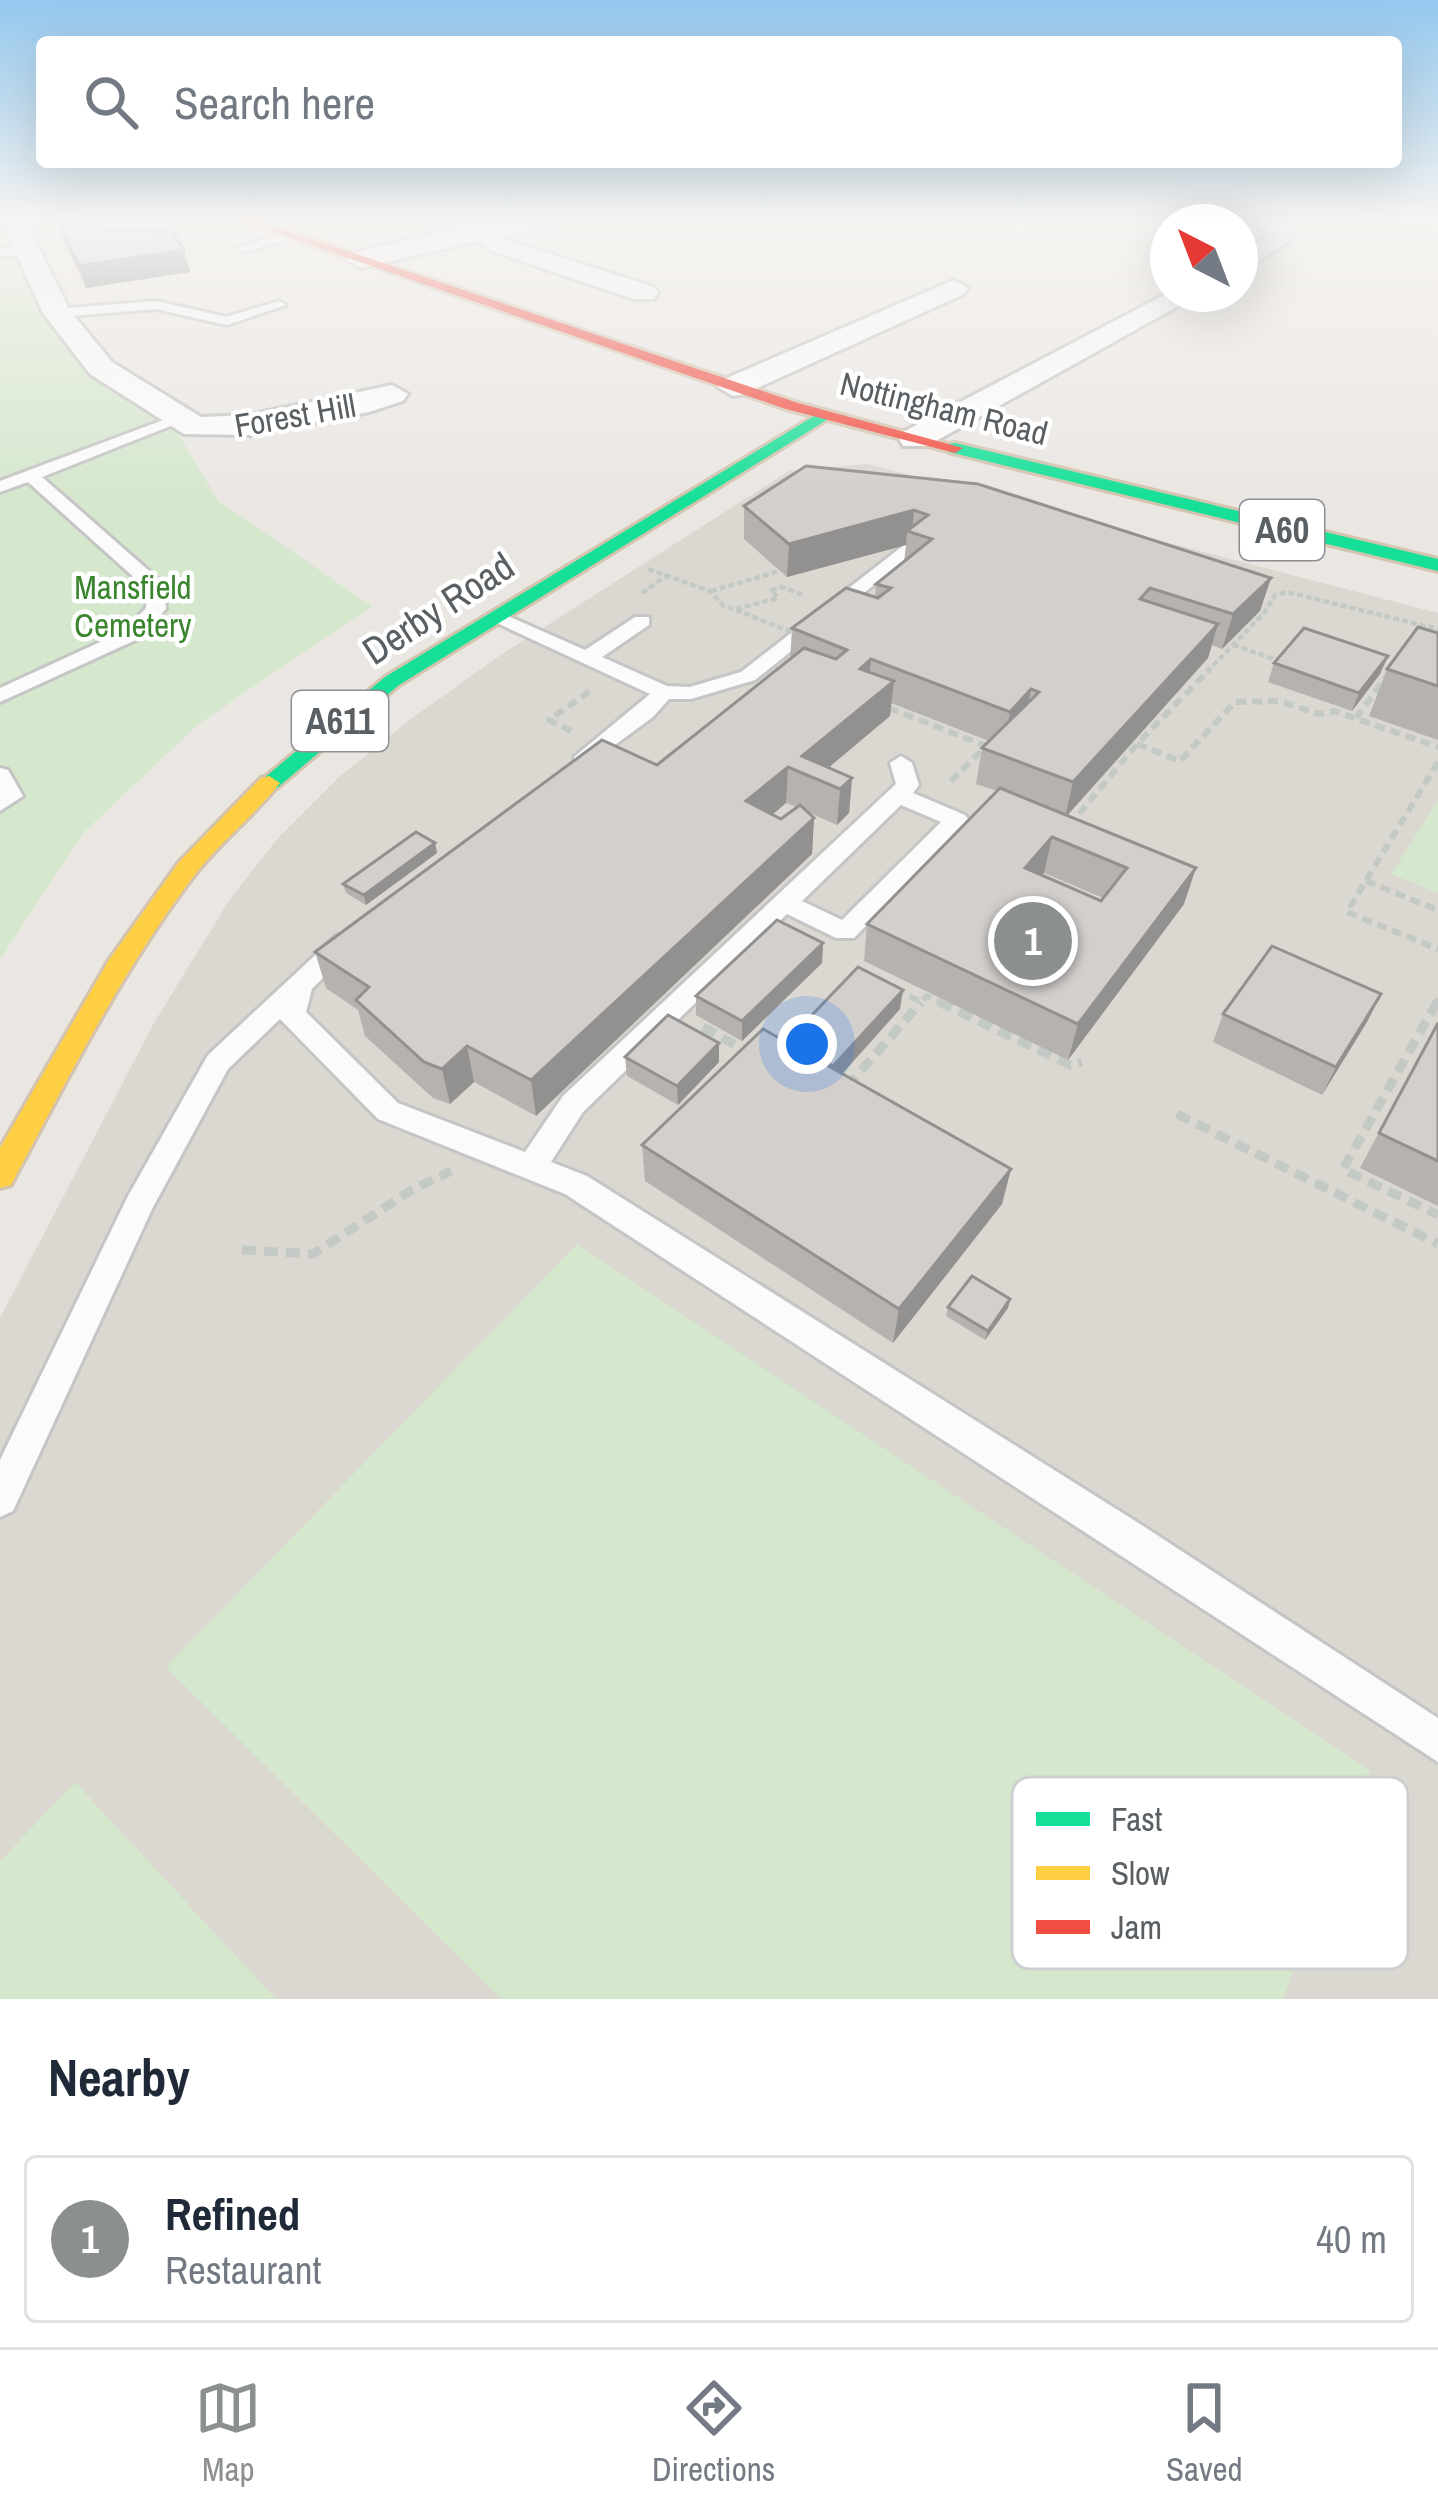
<!DOCTYPE html>
<html lang="en">
<head>
<meta charset="utf-8">
<style>
  body { margin:0; font-family:"Archivo Narrow",sans-serif; background:#f2f2f3; color:#1f2937 }
  .compass { position:absolute; left:1150px; top:204px; width:108px; height:108px; border-radius:50%; background:#fff; box-shadow:0 12px 48px #0002; rotate:318deg }
  .you { position:absolute; left:807px; top:1044px; width:42px; height:42px; margin:-30px; border:9px solid #fff; border-radius:50%; background:#1a73e8; box-shadow:0 0 0 18px #1a73e833 }
  .badge { display:grid; place-items:center; width:78px; height:78px; border-radius:50%; background:#8c8f90; color:#fff; font-size:39px; font-weight:700 }
  .pin { position:absolute; translate:-50% -50%; border:6px solid #fff; box-shadow:0 3px 12px #0006 }
  .list { margin:0; padding:0; list-style:none }
  h2 { display:flex; justify-content:space-between; align-items:center; height:156px; margin:0; padding:0 48px; font-size:51px }
  h2 small { font-size:39px; font-weight:400; color:#747a83 }
  .list li { display:grid; grid-template-columns:78px 1fr auto; gap:36px; align-items:center; box-sizing:border-box; height:168px; margin:0 24px 24px; padding:0 24px; border:3px solid #e0e1e3; border-radius:12px }
  .list b { display:block; font-size:45px; white-space:nowrap }
  .list p { margin:0; font-size:39px; white-space:nowrap; color:#747a83 }
  .list em { font-size:39px; font-style:normal; color:#747a83 }
  .icon { flex:none; width:66px; height:66px; fill:none; stroke:currentColor; stroke-width:2; stroke-linecap:round; stroke-linejoin:round }
  .map { position:relative; flex:none; width:1438px; height:1999px; overflow:hidden }
  .search { position:absolute; background:#fff; box-shadow:0 12px 48px #0002; left:36px; right:36px; top:36px; height:132px; display:flex; align-items:center; gap:30px; box-sizing:border-box; padding:0 42px; border-radius:12px; color:#747a83; font-size:45px }
  .sheet { height:348px; background:#fff }
  nav { display:flex; justify-content:space-around; align-items:center; box-sizing:border-box; height:168px; border-top:3px solid #e0e1e3; background:#fff; font-size:33px; color:#747a83 }
  nav a { display:grid; justify-items:center; gap:6px }
  nav .on { color:#8c8f90 }
  .map>svg:first-child { display:block }
</style>
</head>
<body>
<div class="map">
<svg width="1438" height="1999" viewBox="0 0 1438 1999">
  <rect width="100%" height="100%" fill="#eae7e3"/>
  <!-- education -->
  <path fill="#dbd7d1" d="M 867,464 L 1438,613 L 1438,1999 L 0,1999 L 0,1318 L 154,1023 L 230,899 L 278,838 L 338,778 L 408,721 L 502,654 L 789,471 Z"/>
  <!-- green -->
  <path fill="#d5e7cd" d="M 0,227 L 36,302 L 91,370 L 177,432 L 219,502 L 372,606 L 200,723 L 82,834 L 0,960 Z
    M 1438,801 L 1438,893 L 1391,874 Z
    M 577,1244 L 1370,1771 L 1283,1999 L 501,1999 L 166,1667 Z
    M 75,1782 L 276,1999 L 0,1999 L 0,1861 Z"/>
  <g fill="none" stroke-linecap="round" stroke-linejoin="round">
    <!-- lane casing -->
    <g stroke="#c5c5c5" stroke-width="6">
      <path id="lane" d="M 290,231 L 294,238 L 244,252 L 238,248 Z
        M 30,247 L 30,253 L 0,257 L 0,249 Z
        M 156,301 L 226,317 L 279,301 L 286,305 L 227,325 L 156,309 L 57,317 L 50,313 L 57,309 Z
        M 174,416 L 188,419 L 42,477 L 164,584 L 166,609 L 138,639 L 0,702 L 0,688 L 124,631 L 146,608 L 147,589 L 28,482 L 0,492 L 0,481 Z
        M 913,538 L 922,544 L 920,548 L 755,680 L 691,699 L 669,699 L 653,717 L 582,769 L 574,767 L 574,757 L 650,694 L 484,617 L 494,611 L 501,613 L 585,650 L 635,617 L 649,617 L 649,625 L 602,657 L 667,686 L 690,687 L 741,672 Z
        M 901,756 L 912,763 L 919,785 L 913,793 L 965,815 L 969,820 L 965,825 L 854,938 L 836,938 L 787,914 L 583,1112 L 551,1162 L 587,1176 L 1140,1524 L 1438,1718 L 1438,1762 L 565,1194 L 378,1119 L 280,1019 L 228,1069 L 152,1209 L 13,1511 L 0,1517 L 0,1460 L 128,1196 L 208,1055 L 337,935 L 355,935 L 359,941 L 312,989 L 306,1012 L 398,1103 L 525,1152 L 563,1096 L 896,784 L 890,763 ZM 901,805 L 941,822 L 842,920 L 802,901 Z
        M 0,768 L 8,770 L 23,796 L 0,811 Z"/>
    </g>
    <!-- street casing -->
    <g stroke="#c5c5c5" stroke-width="6">
      <path id="street" d="M 0,218 L 24,218 L 70,311 L 112,362 L 201,417 L 250,415 L 392,385 L 408,394 L 403,401 L 369,412 L 250,435 L 184,434 L 90,374 L 43,313 Z
        M 516,218 L 561,218 L 558,223 L 503,236 L 510,241 L 654,287 L 658,293 L 654,299 L 634,299 L 492,251 L 478,241 L 360,268 L 347,260 L 351,254 L 478,222 Z
        M 1256,218 L 1283,218 L 1293,239 L 1240,273 L 1240,253 L 1267,236 Z
        M 954,280 L 968,288 L 964,294 L 744,394 L 733,396 L 718,387 L 722,380 Z
        M 1168,293 L 1200,294 L 927,446 L 903,446 L 899,439 L 903,432 Z"/>
    </g>
    <!-- fast casing -->
    <g stroke="#d4c3af" stroke-width="6">
      <path id="fast" d="M 824,410 L 832,415 L 830,418 L 399,685 L 277,788 L 261,788 L 258,783 L 385,677 Z
        M 955,443 L 1438,559 L 1438,571 L 949,452 L 949,444 Z"/>
    </g>
    <!-- slow casing -->
    <g stroke="#d4c3af" stroke-width="6">
      <path id="slow" d="M 269,776 L 280,783 C 254,816 219,843 193,877 C 121,972 67,1080 11,1185 L 0,1188 L 0,1148 L 109,960 L 179,862 L 261,778 Z"/>
    </g>
    <!-- jam casing -->
    <g stroke="#d4c3af" stroke-width="6">
      <path id="jam" d="M 232,218 L 250,218 L 798,403 L 963,448 L 955,453 L 786,409 Z"/>
    </g>
    <!-- path-far2 -->
    <path stroke="#c3c9c4" stroke-width="4.5" stroke-dasharray="6 3" stroke-linecap="butt" d="M 648,569 L 710,591 L 724,606 L 744,613
      M 711,591 L 780,571
      M 642,593 L 666,576
      M 736,609 L 778,598 L 771,590 L 782,587 L 803,595
      M 1233,645 L 1283,662
      M 1207,672 L 1265,612 L 1275,595 L 1287,592 L 1438,629"/>
    <!-- path-far1 -->
    <path stroke="#c3c9c4" stroke-width="6" stroke-dasharray="10 6" stroke-linecap="butt" d="M 889,708 L 986,746 L 947,785
      M 1356,718 L 1386,677
      M 571,731 L 549,720 L 590,691
      M 1137,744 L 1180,761 L 1235,702 L 1279,701 L 1319,714 L 1334,711 L 1438,747
      M 1438,762 L 1347,912 L 1438,949
      M 1069,826 L 1137,744 L 1210,669
      M 1366,881 L 1438,910
      M 895,989 L 921,1002 L 927,996 L 945,1005
      M 1435,1005 L 1438,999"/>
    <!-- path -->
    <path stroke="#c3c9c4" stroke-width="9" stroke-dasharray="14 8" stroke-linecap="butt" d="M 939,1002 L 1070,1065 L 1082,1062
      M 1437,1002 L 1343,1169 L 1438,1215
      M 703,1027 L 748,1052
      M 847,1087 L 921,1002
      M 1177,1114 L 1438,1244
      M 242,1250 L 313,1254 L 410,1191 L 451,1171"/>
    <!-- lane -->
    <use href="#lane" fill="#fcfbfb" fill-rule="evenodd"/>
    <!-- street -->
    <use href="#street" fill="#fcfbfb" fill-rule="evenodd"/>
    <!-- fast -->
    <use href="#fast" fill="#16e098" fill-rule="evenodd"/>
    <!-- slow -->
    <use href="#slow" fill="#ffcf43" fill-rule="evenodd"/>
    <!-- jam -->
    <use href="#jam" fill="#f24e42" fill-rule="evenodd"/>
    <!-- path-bridge -->
    <path stroke="#c3c9c4" stroke-width="4.5" stroke-dasharray="6 3" stroke-linecap="butt" d="M 744,613 L 799,635"/>
  </g>
  <!-- wall -->
  <path fill="#b5b2b0" fill-rule="evenodd" d="M 61,229 L 108,231 L 184,250 L 190,272 L 86,288 L 67,249 Z
    M 806,466 L 1271,578 L 1260,611 L 1222,649 L 1212,645 L 1208,658 L 1066,816 L 1184,904 L 1068,1060 L 864,961 L 867,924 L 997,791 L 976,784 L 982,748 L 989,741 L 891,703 L 890,716 L 829,767 L 852,778 L 849,813 L 837,825 L 808,812 L 814,818 L 812,854 L 536,1116 L 474,1082 L 450,1104 L 433,1098 L 365,1036 L 358,1010 L 326,988 L 315,952 L 657,765 L 790,659 L 792,628 L 875,597 L 876,584 L 904,562 L 906,545 L 787,577 L 744,539 L 744,506 ZM 786,803 L 797,807 L 781,819 L 772,815 ZM 1044,873 L 1103,898 L 1101,901 L 1042,875 Z
    M 1438,633 L 1438,740 L 1369,716 L 1387,669 Z
    M 1388,656 L 1380,674 L 1352,711 L 1268,682 L 1274,663 Z
    M 435,843 L 437,853 L 366,905 L 346,893 L 343,884 Z
    M 823,943 L 822,963 L 742,1041 L 696,1015 L 696,996 Z
    M 1381,994 L 1367,1022 L 1322,1095 L 1213,1042 L 1223,1014 Z
    M 900,1009 L 842,1074 L 1011,1169 L 1002,1204 L 893,1343 L 645,1181 L 642,1145 L 787,1043 Z
    M 1438,1022 L 1438,1206 L 1360,1168 Z
    M 625,1057 L 719,1062 L 678,1105 L 627,1076 Z
    M 1010,1299 L 1008,1308 L 985,1340 L 946,1316 L 948,1307 Z"/>
  <!-- shaded-wall -->
  <path fill="#939190" d="M 184,250 L 190,272 L 86,288 L 79,266 Z
    M 914,510 L 912,532 L 907,531 L 906,545 L 787,577 L 789,544 Z
    M 1271,578 L 1260,611 L 1222,649 L 1233,614 Z
    M 1218,624 L 1208,658 L 1065,818 L 1073,782 Z
    M 1388,656 L 1380,674 L 1352,711 L 1359,693 Z
    M 871,659 L 868,694 L 860,669 Z
    M 894,681 L 890,716 L 815,779 L 802,756 Z
    M 1031,689 L 1025,724 L 1003,747 L 1010,712 Z
    M 788,767 L 786,803 L 745,837 L 746,801 Z
    M 852,778 L 849,813 L 837,825 L 840,789 Z
    M 814,818 L 812,854 L 536,1116 L 531,1080 Z
    M 1052,837 L 1044,873 L 1017,904 L 1025,868 Z
    M 435,843 L 437,853 L 366,905 L 364,895 Z
    M 1196,868 L 1184,904 L 1068,1060 L 1078,1024 Z
    M 823,943 L 822,963 L 742,1041 L 742,1021 Z
    M 903,990 L 900,1009 L 832,1085 L 833,1066 Z
    M 1381,994 L 1367,1022 L 1322,1095 L 1336,1067 Z
    M 719,1043 L 719,1062 L 678,1105 L 677,1086 Z
    M 467,1046 L 474,1082 L 450,1104 L 442,1069 Z
    M 1011,1169 L 1002,1204 L 893,1343 L 899,1309 Z
    M 1010,1299 L 1008,1308 L 985,1340 L 988,1331 Z"/>
  <!-- building -->
  <path fill="#d2cfcd" stroke="#939190" stroke-width="3" fill-rule="evenodd" d="M 104,223 L 108,231 L 172,232 L 184,250 L 79,266 L 61,229 Z
    M 806,466 L 978,484 L 1271,578 L 1233,614 L 1150,588 L 1140,599 L 1218,624 L 1073,782 L 982,748 L 1039,692 L 1031,689 L 1010,712 L 871,659 L 860,669 L 894,681 L 802,756 L 852,778 L 840,789 L 788,767 L 746,801 L 781,819 L 800,805 L 814,818 L 531,1080 L 467,1046 L 442,1069 L 424,1062 L 356,1000 L 369,987 L 315,952 L 602,740 L 657,765 L 804,648 L 836,659 L 847,650 L 792,628 L 846,588 L 878,598 L 891,588 L 876,584 L 932,539 L 907,531 L 928,515 L 914,510 L 789,544 L 744,506 Z
    M 1418,627 L 1438,633 L 1438,686 L 1387,669 Z
    M 1304,628 L 1388,656 L 1359,693 L 1274,663 Z
    M 1000,788 L 1196,868 L 1078,1024 L 867,924 ZM 1052,837 L 1127,868 L 1101,901 L 1025,868 Z
    M 416,832 L 435,843 L 364,895 L 343,884 Z
    M 777,920 L 823,943 L 742,1021 L 696,996 Z
    M 1272,946 L 1381,994 L 1336,1067 L 1223,1014 Z
    M 858,967 L 903,990 L 833,1066 L 787,1041 Z
    M 668,1015 L 719,1043 L 677,1086 L 625,1057 Z
    M 1438,1023 L 1438,1161 L 1379,1133 Z
    M 763,1029 L 1011,1169 L 899,1309 L 642,1145 Z
    M 972,1276 L 1010,1299 L 988,1331 L 948,1307 Z"/>
  <!-- sky -->
  <linearGradient id="sky" x2="0" y2="1"><stop stop-color="#94c8ee"/><stop offset="0.44" stop-color="#f6f4f2"/><stop offset="1" stop-color="#f6f4f2" stop-opacity="0"/></linearGradient>
  <rect width="1438" height="498" fill="url(#sky)"/>
  <g text-anchor="middle" stroke-width="9" stroke-linejoin="round" paint-order="stroke">
    <!-- far-street labels -->
    <g font-size="33" fill="#595f63" stroke="#fff">
      <text transform="translate(944 408) rotate(14)" y="12">Nottingham Road</text>
      <text transform="translate(295 415) rotate(-10)" y="12">Forest Hill</text>
    </g>
    <!-- far-park labels -->
    <g font-size="33" fill="#3a852e" stroke="#fff">
      <text x="133" y="599">Mansfield<tspan x="133" dy="38">Cemetery</tspan></text>
    </g>
    <!-- shield labels -->
    <g fill="#fff" stroke="#8b8f92" stroke-width="3">
      <rect x="1240" y="500" width="84" height="60" rx="9"/>
      <rect x="292" y="691" width="96" height="60" rx="9"/>
    </g>
    <g font-size="36" font-weight="bold" fill="#595f63">
      <text x="1282" y="543">A60</text>
      <text x="340" y="734">A611</text>
    </g>
    <!-- street labels -->
    <g font-size="39" fill="#595f63" stroke="#fff">
      <text transform="translate(438 608) rotate(-33)" y="14">Derby Road</text>
    </g>
  </g>
  <!-- legend -->
  <rect x="1012" y="1777" width="396" height="192" rx="18" fill="#fff" stroke="#cdcfd0" stroke-width="3"/>
  <rect x="1036" y="1812" width="54" height="14" fill="#16e098"/>
  <rect x="1036" y="1866" width="54" height="14" fill="#ffcf43"/>
  <rect x="1036" y="1920" width="54" height="14" fill="#f24e42"/>
  <g font-size="33" fill="#595f63">
    <text x="1111" y="1831">Fast</text>
    <text x="1111" y="1885">Slow</text>
    <text x="1111" y="1939">Jam</text>
  </g>
</svg>
<svg class="compass" viewBox="-18 -18 36 36"><path d="M0-13l5 13h-10z" fill="#e53935"/><path d="M0 13l5-13h-10z" fill="#747a83"/></svg>
<div class="you"></div>
<div class="pin badge" style="left:1033px;top:941px">1</div>
<div class="search"><svg class="icon" aria-label="search" viewBox="0 0 24 24"><circle cx="10" cy="10" r="6"/><path d="M15 15l6 6"/></svg>Search here</div>
</div>
<section class="sheet">
<h2>Nearby<small></small></h2>
<ul class="list">
<li><span class="badge">1</span><div><b>Refined</b><p>Restaurant</p></div><em>40 m</em></li>
</ul>
</section>
<nav>
<a class="on"><svg class="icon" aria-label="map" viewBox="0 0 24 24"><path d="M3 6l6-2 6 2 6-2v14l-6 2-6-2-6 2zM9 4v14M15 6v14"/></svg>Map</a>
<a><svg class="icon" aria-label="directions" viewBox="0 0 24 24"><path d="M12 3l9 9-9 9-9-9zM9 14v-3h6M13 9l2 2-2 2"/></svg>Directions</a>
<a><svg class="icon" aria-label="saved" viewBox="0 0 24 24"><path d="M7 4h10v16l-5-4-5 4z"/></svg>Saved</a>
</nav>
</body>
</html>
